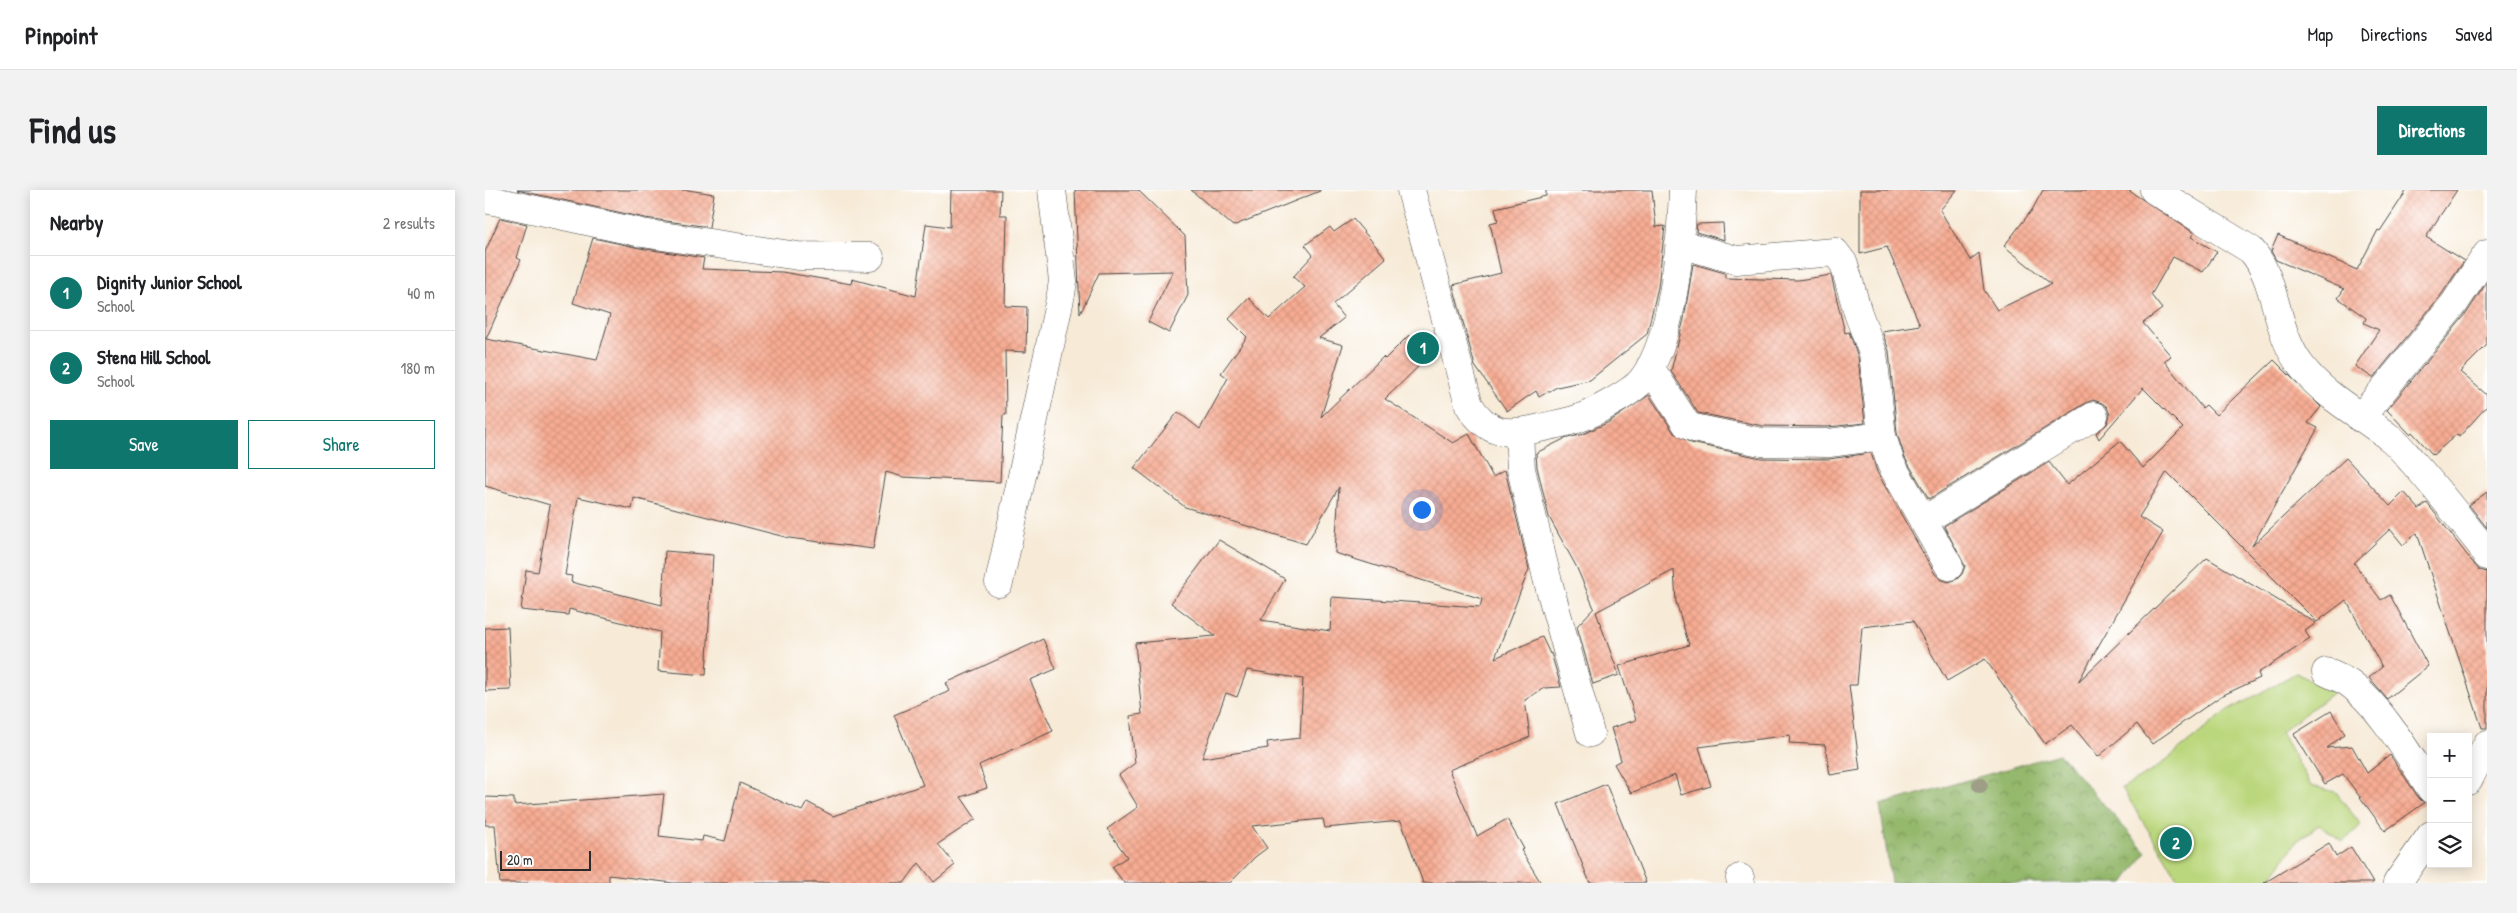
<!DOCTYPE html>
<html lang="en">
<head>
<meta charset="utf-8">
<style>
  body { margin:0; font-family:"Patrick Hand",sans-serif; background:#f2f2f2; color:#202124 }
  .controls { position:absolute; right:15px; bottom:15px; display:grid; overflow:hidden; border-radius:0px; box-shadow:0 2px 12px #0003 }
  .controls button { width:45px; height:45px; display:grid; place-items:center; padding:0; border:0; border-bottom:1px solid #e0e0e0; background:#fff; color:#202124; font:25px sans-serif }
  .scale { position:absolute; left:15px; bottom:12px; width:91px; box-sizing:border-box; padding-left:5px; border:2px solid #2b2b2b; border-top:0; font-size:14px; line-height:18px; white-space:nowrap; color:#2b2b2b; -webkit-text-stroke:4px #fff; paint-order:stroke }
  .you { position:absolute; left:936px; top:319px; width:18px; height:18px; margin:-12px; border:4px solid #fff; border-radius:50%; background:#1a73e8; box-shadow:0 0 0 8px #1a73e833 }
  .badge { display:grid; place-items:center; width:32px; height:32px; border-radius:50%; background:#0f766e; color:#fff; font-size:16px; font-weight:700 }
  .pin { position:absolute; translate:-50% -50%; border:2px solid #fff; box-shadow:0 1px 5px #0006 }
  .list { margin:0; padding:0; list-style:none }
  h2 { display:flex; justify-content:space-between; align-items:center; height:65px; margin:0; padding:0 20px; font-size:21px }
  h2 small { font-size:16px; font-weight:400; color:#757577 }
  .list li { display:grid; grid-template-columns:32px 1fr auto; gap:15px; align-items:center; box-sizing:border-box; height:75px; padding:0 20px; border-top:1px solid #e0e0e0 }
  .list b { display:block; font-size:19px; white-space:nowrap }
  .list p { margin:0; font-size:16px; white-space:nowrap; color:#757577 }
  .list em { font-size:16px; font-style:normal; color:#757577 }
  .actions { display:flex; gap:10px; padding:15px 20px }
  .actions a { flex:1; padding:11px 0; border:1px solid #0f766e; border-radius:0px; text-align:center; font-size:18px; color:#0f766e }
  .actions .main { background:#0f766e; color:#fff }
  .icon { flex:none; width:28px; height:28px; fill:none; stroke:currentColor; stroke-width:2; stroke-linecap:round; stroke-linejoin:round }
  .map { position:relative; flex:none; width:2002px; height:693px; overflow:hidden; border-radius:0px }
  header { display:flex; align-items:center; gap:30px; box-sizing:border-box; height:70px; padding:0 25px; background:#fff; border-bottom:1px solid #e0e0e0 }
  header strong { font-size:24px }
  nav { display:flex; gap:28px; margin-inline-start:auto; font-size:18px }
  .intro { display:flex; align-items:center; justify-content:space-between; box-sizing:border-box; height:120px; padding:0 30px }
  h1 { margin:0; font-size:35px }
  .button { padding:12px 22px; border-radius:0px; background:#0f766e; color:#fff; font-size:18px; font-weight:700 }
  main { display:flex; gap:30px; padding:0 30px }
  aside { flex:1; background:#fff; border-radius:0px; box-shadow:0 2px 12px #0003 }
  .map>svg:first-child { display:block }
</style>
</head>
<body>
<header>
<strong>Pinpoint</strong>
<nav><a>Map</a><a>Directions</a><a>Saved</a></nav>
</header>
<div class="intro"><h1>Find us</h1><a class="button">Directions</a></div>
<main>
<aside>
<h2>Nearby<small>2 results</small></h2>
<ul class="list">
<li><span class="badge">1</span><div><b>Dignity Junior School</b><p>School</p></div><em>40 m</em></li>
<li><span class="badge">2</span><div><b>Stena Hill School</b><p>School</p></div><em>180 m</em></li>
</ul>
<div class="actions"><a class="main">Save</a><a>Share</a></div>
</aside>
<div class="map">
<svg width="2002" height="693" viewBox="0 0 2002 693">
  <defs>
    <pattern id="forest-crowns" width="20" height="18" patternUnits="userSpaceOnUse" patternTransform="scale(1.25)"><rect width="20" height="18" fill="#94b86c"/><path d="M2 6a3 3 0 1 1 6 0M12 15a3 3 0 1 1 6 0" fill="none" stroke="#799659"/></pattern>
    <pattern id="building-cross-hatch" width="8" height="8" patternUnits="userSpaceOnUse" patternTransform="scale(1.25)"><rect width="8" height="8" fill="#f7ac93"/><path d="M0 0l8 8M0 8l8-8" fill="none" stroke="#d4947f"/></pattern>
  </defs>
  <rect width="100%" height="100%" fill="#fff"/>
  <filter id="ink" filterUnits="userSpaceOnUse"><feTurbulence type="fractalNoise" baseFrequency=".02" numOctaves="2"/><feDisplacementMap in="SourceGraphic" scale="10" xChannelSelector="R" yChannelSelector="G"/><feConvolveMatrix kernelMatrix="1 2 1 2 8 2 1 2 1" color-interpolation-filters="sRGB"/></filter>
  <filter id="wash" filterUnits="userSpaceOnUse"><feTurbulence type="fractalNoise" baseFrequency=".0096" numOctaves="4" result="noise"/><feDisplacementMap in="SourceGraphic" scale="20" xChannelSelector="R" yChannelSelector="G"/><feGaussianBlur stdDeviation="1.12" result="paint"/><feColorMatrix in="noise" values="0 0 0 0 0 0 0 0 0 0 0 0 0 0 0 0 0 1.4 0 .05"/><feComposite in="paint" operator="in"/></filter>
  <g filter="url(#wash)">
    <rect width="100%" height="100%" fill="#f7ebd8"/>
    <!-- green -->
    <path fill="#bbd77d" stroke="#738154" d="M 1811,483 L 1849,502 L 1796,542 L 1826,596 L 1851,602 L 1876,635 L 1858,652 L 1834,635 L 1812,651 L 1782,693 L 1696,693 L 1637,598 L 1670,579 L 1741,522 Z"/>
    <!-- forest -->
    <path fill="url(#forest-crowns)" stroke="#60724c" d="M 1574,564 L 1661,662 L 1639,693 L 1406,693 L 1395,615 Z"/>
    <g id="blocks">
      <!-- building -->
      <path fill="url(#building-cross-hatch)" fill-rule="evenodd" d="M 32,0 L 203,0 L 229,4 L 224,37 L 160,28 Z
        M 466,0 L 516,0 L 515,25 L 522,25 L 520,116 L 542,117 L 541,162 L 520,161 L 521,225 L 518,225 L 515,292 L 418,287 L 401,282 L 388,359 L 304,348 L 149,308 L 147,319 L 93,307 L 80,385 L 87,386 L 86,392 L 177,415 L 180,361 L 228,365 L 221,485 L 173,481 L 175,442 L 84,419 L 83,425 L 36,420 L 41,380 L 53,382 L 65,315 L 0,296 L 0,62 L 15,28 L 42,34 L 32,68 L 36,70 L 1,149 L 112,170 L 125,125 L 88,113 L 108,48 L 155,58 L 219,68 L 217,79 L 297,82 L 366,94 L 367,89 L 431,106 L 441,34 L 465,37 Z
        M 590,0 L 653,0 L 700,46 L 703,105 L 684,143 L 663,132 L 688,81 L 614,83 L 595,124 Z
        M 706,0 L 835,0 L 835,1 L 748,36 Z
        M 1061,0 L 1167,0 L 1171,37 L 1180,36 L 1173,97 L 1162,144 L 1105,190 L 1072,197 L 1054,207 L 1051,201 L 1022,221 L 990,176 L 968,95 L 1016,83 L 1005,33 L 1013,31 L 1010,18 L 1061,6 Z
        M 1375,0 L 1472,0 L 1455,20 L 1485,70 L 1494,63 L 1499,100 L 1512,120 L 1566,94 L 1519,56 L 1547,20 L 1558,0 L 1643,0 L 1709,43 L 1706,47 L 1732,62 L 1718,82 L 1688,67 L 1666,105 L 1677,119 L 1658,133 L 1686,166 L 1679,171 L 1717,218 L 1721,215 L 1731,225 L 1789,170 L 1836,217 L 1823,233 L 1833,238 L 1767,356 L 1861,268 L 1905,316 L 1919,302 L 1934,319 L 1942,313 L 1989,374 L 1994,380 L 2002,382 L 2002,538 L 1997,538 L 1932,343 L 1918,355 L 1905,339 L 1869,373 L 1896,410 L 1905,405 L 1943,476 L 1902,509 L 1884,488 L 1897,477 L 1861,410 L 1832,432 L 1682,282 L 1654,327 L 1678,342 L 1593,492 L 1722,368 L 1831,433 L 1820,441 L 1825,449 L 1773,483 L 1775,488 L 1736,506 L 1667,554 L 1652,534 L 1613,567 L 1587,535 L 1560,554 L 1500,469 L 1462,491 L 1428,431 L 1377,437 L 1372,495 L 1364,495 L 1375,580 L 1345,585 L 1340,555 L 1304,553 L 1305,545 L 1214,557 L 1226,596 L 1196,605 L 1190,585 L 1146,603 L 1129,574 L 1136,570 L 1126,538 L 1151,530 L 1134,476 L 1204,455 L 1191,412 L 1189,380 L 1111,422 L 1134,485 L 1108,494 L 1092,436 L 1109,418 L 1091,376 L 1064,327 L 1052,277 L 1051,263 L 1079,249 L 1098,244 L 1124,232 L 1164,205 L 1189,243 L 1206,253 L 1276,268 L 1344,269 L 1386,263 L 1392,282 L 1450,384 L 1457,390 L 1464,392 L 1472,389 L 1477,384 L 1480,376 L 1459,336 L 1564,272 L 1582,295 L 1635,251 L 1658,278 L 1698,238 L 1658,198 L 1614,249 L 1611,243 L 1622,234 L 1625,225 L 1622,217 L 1617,213 L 1608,210 L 1601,213 L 1444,309 L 1420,268 L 1412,243 L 1404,161 L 1397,141 L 1435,135 L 1402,57 L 1375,64 Z
        M 1922,0 L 1972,0 L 1941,47 L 1979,71 L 1956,105 L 1888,188 L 1870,176 L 1894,140 L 1879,133 L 1881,128 L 1853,108 L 1859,99 L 1791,70 L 1786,61 L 1793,45 L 1872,80 L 1893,40 L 1895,41 Z
        M 868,29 L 901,68 L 848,114 L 859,128 L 834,148 L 858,155 L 836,227 L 898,167 L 900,169 L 924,145 L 934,156 L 941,169 L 900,209 L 968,253 L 984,244 L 1008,287 L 1020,280 L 1044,379 L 1010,468 L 1057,447 L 1065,464 L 1066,463 L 1076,497 L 1059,498 L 1040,510 L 1045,547 L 964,580 L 992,646 L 1022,629 L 1039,659 L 1036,660 L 1056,693 L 938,693 L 916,631 L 840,638 L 838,629 L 767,636 L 782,658 L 770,667 L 745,693 L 639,693 L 627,677 L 642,667 L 622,639 L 653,617 L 634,585 L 650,573 L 645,526 L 657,524 L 650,453 L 730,446 L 686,413 L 734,350 L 800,389 L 776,430 L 845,441 L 847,407 L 995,417 L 997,409 L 850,363 L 854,297 L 821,354 L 700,317 L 649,278 L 693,222 L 715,239 L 743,188 L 736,183 L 762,147 L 744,129 L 764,108 L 784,129 L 820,97 L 808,87 L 828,65 L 820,55 L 845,37 L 849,42 ZM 762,480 L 818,489 L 815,548 L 782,552 L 783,558 L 717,568 L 741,503 L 752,507 Z
        M 1238,33 L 1239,50 L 1211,42 L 1212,34 Z
        M 1208,74 L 1240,83 L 1240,88 L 1313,90 L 1346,85 L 1360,143 L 1364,142 L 1373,167 L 1380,233 L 1343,237 L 1278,236 L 1213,223 L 1186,181 L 1199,129 Z
        M 2002,92 L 2002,155 L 1975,182 L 2002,205 L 2002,216 L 1974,247 L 1972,244 L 1948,265 L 1927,242 L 1925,244 L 1902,220 L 1981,124 Z
        M 2002,302 L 2002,338 L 1984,315 Z
        M 23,437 L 26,500 L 0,501 L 0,438 Z
        M 558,449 L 571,479 L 545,490 L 568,541 L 494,575 L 502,598 L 476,607 L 491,629 L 453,654 L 470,675 L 449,692 L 434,673 L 419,693 L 188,693 L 124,685 L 124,693 L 15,693 L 10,635 L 0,635 L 0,607 L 29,608 L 29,615 L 179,604 L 174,646 L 217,651 L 218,646 L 240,651 L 255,593 L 317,621 L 322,612 L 348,626 L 438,595 L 409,525 L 465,501 L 461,493 Z
        M 1846,521 L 1860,544 L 1842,558 L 1867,556 L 1882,583 L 1905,565 L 1933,607 L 1939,613 L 1900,641 L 1858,584 L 1840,594 L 1809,544 Z
        M 1121,594 L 1161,693 L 1105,693 L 1073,614 Z
        M 1844,653 L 1851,667 L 1866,657 L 1888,693 L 1779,693 Z"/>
    </g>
  </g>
  <g filter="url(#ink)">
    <use href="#blocks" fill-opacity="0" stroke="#4a4845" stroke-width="1"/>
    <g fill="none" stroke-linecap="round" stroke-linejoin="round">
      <!-- minor casing -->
      <g stroke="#4a4845" stroke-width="29">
        <path id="minor" d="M 926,0 L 984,215 C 1003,245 1022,246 1055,238 C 1067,235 1080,233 1092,229 C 1107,224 1148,202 1157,190 C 1189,150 1196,51 1198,0
          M 1669,0 L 1766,60 C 1793,90 1789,142 1817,177 C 1840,207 1876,225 1905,248 C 1913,254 1920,263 1926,270 C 1951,297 1973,327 1996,355 L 2002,366
          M 0,9 L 157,43 L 313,66 L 385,67
          M 1196,54 L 1251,70 L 1350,62 L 1359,74 L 1373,123 L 1388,163 L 1397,246 L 1406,274 L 1464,376
          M 1165,177 L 1202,235 L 1209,238 L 1276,252 L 1344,253 L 1397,246
          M 1875,228 L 1969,114 L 2002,64
          M 1034,243 L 1036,279 L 1062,388 L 1105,543
          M 1438,331 L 1609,226
          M 514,393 L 576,104 L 578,91 L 567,0
          M 1841,482 C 1849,486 1859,489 1865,494 C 1896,517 1925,567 1946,599
          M 1983,591 L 2002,554
          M 1255,688 L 1256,693
          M 1912,693 L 1946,645"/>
      </g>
      <!-- minor -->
      <use href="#minor" stroke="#fff" stroke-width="28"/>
    </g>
    <!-- trees -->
    <circle fill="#9e9e87" cx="1495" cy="595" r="8"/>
  </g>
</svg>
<div class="controls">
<button>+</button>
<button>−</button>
<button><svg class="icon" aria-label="layers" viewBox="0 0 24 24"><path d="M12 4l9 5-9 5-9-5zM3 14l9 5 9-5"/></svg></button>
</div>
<div class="scale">20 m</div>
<div class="you"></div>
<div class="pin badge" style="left:938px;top:158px">1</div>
<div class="pin badge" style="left:1691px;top:653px">2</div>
</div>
</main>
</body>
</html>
